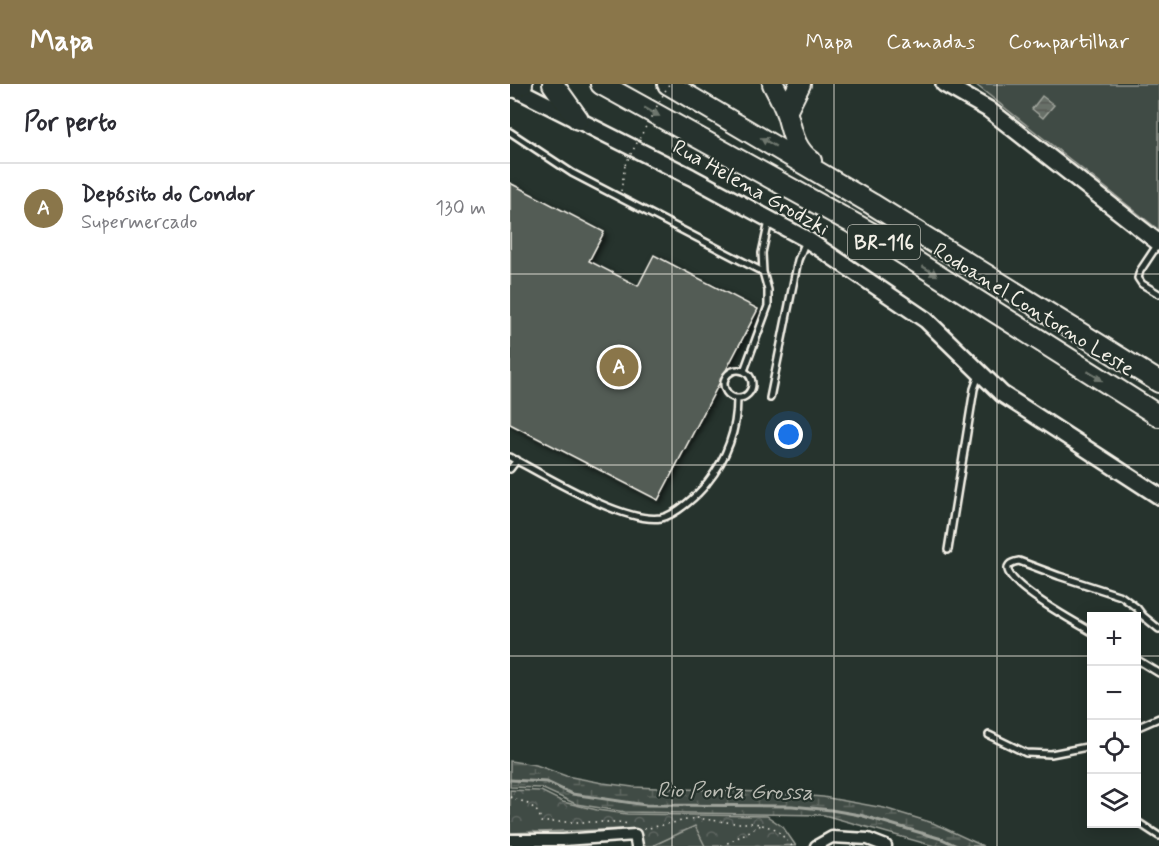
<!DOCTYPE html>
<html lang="pt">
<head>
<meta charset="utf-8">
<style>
  body { margin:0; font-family:Mynerve,sans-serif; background:#f7f7f7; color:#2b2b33 }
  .controls { position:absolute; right:18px; bottom:18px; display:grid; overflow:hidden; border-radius:0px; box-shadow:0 3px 15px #0003 }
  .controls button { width:54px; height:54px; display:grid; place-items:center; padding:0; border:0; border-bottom:2px solid #e1e1e2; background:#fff; color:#2b2b33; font:30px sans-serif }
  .you { position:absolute; left:279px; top:351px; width:21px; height:21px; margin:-15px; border:4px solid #fff; border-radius:50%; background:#1a73e8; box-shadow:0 0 0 9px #1a73e833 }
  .badge { display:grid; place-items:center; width:39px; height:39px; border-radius:50%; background:#8a764a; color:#fff; font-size:20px; font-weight:700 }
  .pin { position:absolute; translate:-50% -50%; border:3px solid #fff; box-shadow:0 2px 6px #0006 }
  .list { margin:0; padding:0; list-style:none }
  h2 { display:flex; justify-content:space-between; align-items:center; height:78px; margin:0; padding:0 24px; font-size:26px }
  h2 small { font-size:20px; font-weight:400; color:#7c7c81 }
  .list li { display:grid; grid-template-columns:39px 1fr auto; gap:18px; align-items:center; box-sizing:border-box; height:90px; padding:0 24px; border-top:2px solid #e1e1e2 }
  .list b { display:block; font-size:22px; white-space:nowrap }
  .list p { margin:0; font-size:20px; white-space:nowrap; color:#7c7c81 }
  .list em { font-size:20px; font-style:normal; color:#7c7c81 }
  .icon { flex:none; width:33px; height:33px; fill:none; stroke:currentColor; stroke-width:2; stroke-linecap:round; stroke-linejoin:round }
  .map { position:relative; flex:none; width:649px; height:762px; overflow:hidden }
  header { display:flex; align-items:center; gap:36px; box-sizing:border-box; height:84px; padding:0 30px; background:#8a764a; color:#fff }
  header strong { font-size:28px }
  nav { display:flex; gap:33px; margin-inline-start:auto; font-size:21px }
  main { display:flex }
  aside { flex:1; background:#fff }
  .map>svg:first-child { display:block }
</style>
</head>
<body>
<header>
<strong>Mapa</strong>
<nav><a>Mapa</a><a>Camadas</a><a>Compartilhar</a></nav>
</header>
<main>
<aside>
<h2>Por perto<small></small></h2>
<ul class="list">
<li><span class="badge">A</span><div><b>Depósito do Condor</b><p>Supermercado</p></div><em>130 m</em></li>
</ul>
</aside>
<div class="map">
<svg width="649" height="762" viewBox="0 0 649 762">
  <defs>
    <pattern id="wetland-marsh" width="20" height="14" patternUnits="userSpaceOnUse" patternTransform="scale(1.5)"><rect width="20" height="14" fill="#414b45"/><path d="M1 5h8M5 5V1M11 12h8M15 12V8" fill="none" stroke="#5d6560"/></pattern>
    <pattern id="park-crowns" width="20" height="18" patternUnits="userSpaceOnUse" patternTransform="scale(1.5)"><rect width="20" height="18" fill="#414b45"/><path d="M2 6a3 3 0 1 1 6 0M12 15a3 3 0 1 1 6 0" fill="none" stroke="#5d6560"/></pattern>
    <pattern id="water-rules" width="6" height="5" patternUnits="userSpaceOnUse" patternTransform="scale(1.5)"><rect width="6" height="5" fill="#676f68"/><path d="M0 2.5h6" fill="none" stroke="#565a55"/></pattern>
    <filter id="shadow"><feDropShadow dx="3" dy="3" stdDeviation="3" flood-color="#0009"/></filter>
  </defs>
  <rect width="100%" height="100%" fill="#26332d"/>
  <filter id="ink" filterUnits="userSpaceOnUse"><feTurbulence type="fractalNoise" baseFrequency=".0167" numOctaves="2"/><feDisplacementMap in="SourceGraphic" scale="12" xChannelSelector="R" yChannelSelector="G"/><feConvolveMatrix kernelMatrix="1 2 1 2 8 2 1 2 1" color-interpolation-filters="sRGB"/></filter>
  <g filter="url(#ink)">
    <!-- wetland -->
    <path fill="url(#wetland-marsh)" stroke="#9a9e96" stroke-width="1.5" d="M 0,677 L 26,681 L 56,692 L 93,699 L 123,703 L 249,708 L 313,713 L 374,724 L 423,739 L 473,762 L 424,762 L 314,731 L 115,728 L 66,720 L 31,704 L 0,703 Z"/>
    <!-- park -->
    <path fill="url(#park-crowns)" stroke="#9a9e96" stroke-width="1.5" d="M 0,706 L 31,707 L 53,718 L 87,726 L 117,730 L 257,732 L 273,743 L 286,762 L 134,762 L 128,748 L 114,745 L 0,749 Z"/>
    <!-- pitch -->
    <path fill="#414b45" stroke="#9a9e96" stroke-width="1.5" d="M 465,0 L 649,0 L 649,146 Z
      M 185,742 L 195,762 L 142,762 Z"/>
    <!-- water -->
    <path fill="url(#water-rules)" stroke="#9fa39b" stroke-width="1.5" d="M 532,12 L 544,21 L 533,34 L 522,25 Z"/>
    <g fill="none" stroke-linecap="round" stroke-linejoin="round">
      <!-- stream -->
      <path stroke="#9fa39b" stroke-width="3" d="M 0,696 L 37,698 L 62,710 L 136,721 L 282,722 L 321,726 L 350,731 L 432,755 L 447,762"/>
    </g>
    <!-- building -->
    <path fill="#525c55" stroke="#f4f1e8" stroke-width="1.5" filter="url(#shadow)" d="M 0,99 L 94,148 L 79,177 L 128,202 L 144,171 L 248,225 L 148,416 L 0,340 Z"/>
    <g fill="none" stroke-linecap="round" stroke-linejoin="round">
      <!-- service casing -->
      <g stroke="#f4f1e8" stroke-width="10">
        <path id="service" d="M 0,48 L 62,89 L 253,188 L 252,169 L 259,137
          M 648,160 L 630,187 L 628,194 L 632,200 L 649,210
          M214 300a14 14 0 1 1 28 0a14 14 0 1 1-28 0Z
          M 234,287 L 258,222 L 258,206 L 253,188
          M 260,314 L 288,176 L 296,157
          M 0,373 C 34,391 114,440 151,434 C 166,431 188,411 197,399 C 217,374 227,346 227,315
          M 0,385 L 7,376
          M 438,466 L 464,305 L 469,291
          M 582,548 C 574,543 463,484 509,477 L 549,492 L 611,512 L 627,524 L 633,532 L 649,545
          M 626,575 L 649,589
          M 626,644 L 649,634
          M 479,651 L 516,669 L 541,670 L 582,662
          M 626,737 L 649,752"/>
      </g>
      <!-- minor casing -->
      <g stroke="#f4f1e8" stroke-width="15">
        <path id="minor" d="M 0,756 L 53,756 L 125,751 L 127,762
          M 306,762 L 322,753 L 358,755 L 376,762"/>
      </g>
      <!-- secondary casing -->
      <g stroke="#f4f1e8" stroke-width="20">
        <path id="secondary" d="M 434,0 L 478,25 L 649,159
          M 0,2 L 181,93 L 296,155 L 416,236 L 492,310 L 649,412"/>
      </g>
      <!-- motorway casing -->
      <g stroke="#f4f1e8" stroke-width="24">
        <path id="motorway" d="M 43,0 L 68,35
          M 91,0 L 359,148 L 649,332
          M 158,0 L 362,120 L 649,298
          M 263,0 C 268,9 272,17 276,27 C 282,46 283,64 301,77
          M 2,3 L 12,0
          M 276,28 L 290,0"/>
      </g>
      <!-- path -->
      <path stroke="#f4f1e8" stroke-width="1.5" stroke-dasharray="1.5 4.5" stroke-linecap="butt" d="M 111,107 L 115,81
        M 0,713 C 13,717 30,723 31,738 L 108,738 L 119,740
        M 134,745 L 186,734 L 224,739 L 245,739 L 266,745 L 282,762
        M 212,762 L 251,741"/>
      <!-- service -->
      <use href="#service" stroke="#26332d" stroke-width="5"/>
      <!-- minor -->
      <use href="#minor" stroke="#26332d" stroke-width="10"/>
      <!-- secondary -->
      <use href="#secondary" stroke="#26332d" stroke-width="15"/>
      <!-- motorway -->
      <use href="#motorway" stroke="#26332d" stroke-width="20"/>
      <!-- path-bridge -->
      <path stroke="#f4f1e8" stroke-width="1.5" stroke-dasharray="1.5 4.5" stroke-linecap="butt" d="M 115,81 L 159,0"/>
    </g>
    <!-- one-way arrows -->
    <defs><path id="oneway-solid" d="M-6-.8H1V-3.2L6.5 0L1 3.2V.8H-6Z" transform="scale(1.5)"/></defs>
    <g fill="#6e766e">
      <use href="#oneway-solid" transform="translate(142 28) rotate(29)"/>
      <use href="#oneway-solid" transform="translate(258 58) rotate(-150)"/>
      <use href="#oneway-solid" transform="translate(420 187) rotate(32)"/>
      <use href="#oneway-solid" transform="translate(585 292) rotate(32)"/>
    </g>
  </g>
  <!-- grid -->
  <path fill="none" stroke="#f4f1e8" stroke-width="1.5" stroke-opacity="0.55" d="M 162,0 L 162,762M 324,0 L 324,762M 487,0 L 487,762M 0,190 L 649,190M 0,381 L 649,381M 0,572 L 582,572M 626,572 L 649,572"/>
  <g text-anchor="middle" stroke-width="4.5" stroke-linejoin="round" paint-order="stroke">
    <!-- shield labels -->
    <rect fill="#26332d" stroke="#b6b8b0" stroke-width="1.5" x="338" y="141" width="72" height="34" rx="4.5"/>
    <g font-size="20" font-weight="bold" fill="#f4f1e8">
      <text x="374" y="165">BR-116</text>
    </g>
    <!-- street labels -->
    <g font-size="21" fill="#f4f1e8" stroke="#26332d">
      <text transform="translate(241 103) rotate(29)" y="7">Rua Helena Grodzki</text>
      <text transform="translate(524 225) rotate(32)" y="7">Rodoanel Contorno Leste</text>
    </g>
    <!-- water labels -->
    <g font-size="22" font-style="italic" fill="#bcbdb5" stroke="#26332d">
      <text transform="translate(225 706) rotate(1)" y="8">Rio Ponta Grossa</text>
    </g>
  </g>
</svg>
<div class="controls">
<button>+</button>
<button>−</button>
<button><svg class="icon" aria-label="locate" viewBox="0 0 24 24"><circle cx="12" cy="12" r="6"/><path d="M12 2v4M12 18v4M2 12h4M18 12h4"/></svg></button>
<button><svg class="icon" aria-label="layers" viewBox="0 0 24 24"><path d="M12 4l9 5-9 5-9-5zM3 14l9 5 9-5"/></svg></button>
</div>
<div class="you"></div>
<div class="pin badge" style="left:109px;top:283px">A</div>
</div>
</main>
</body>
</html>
